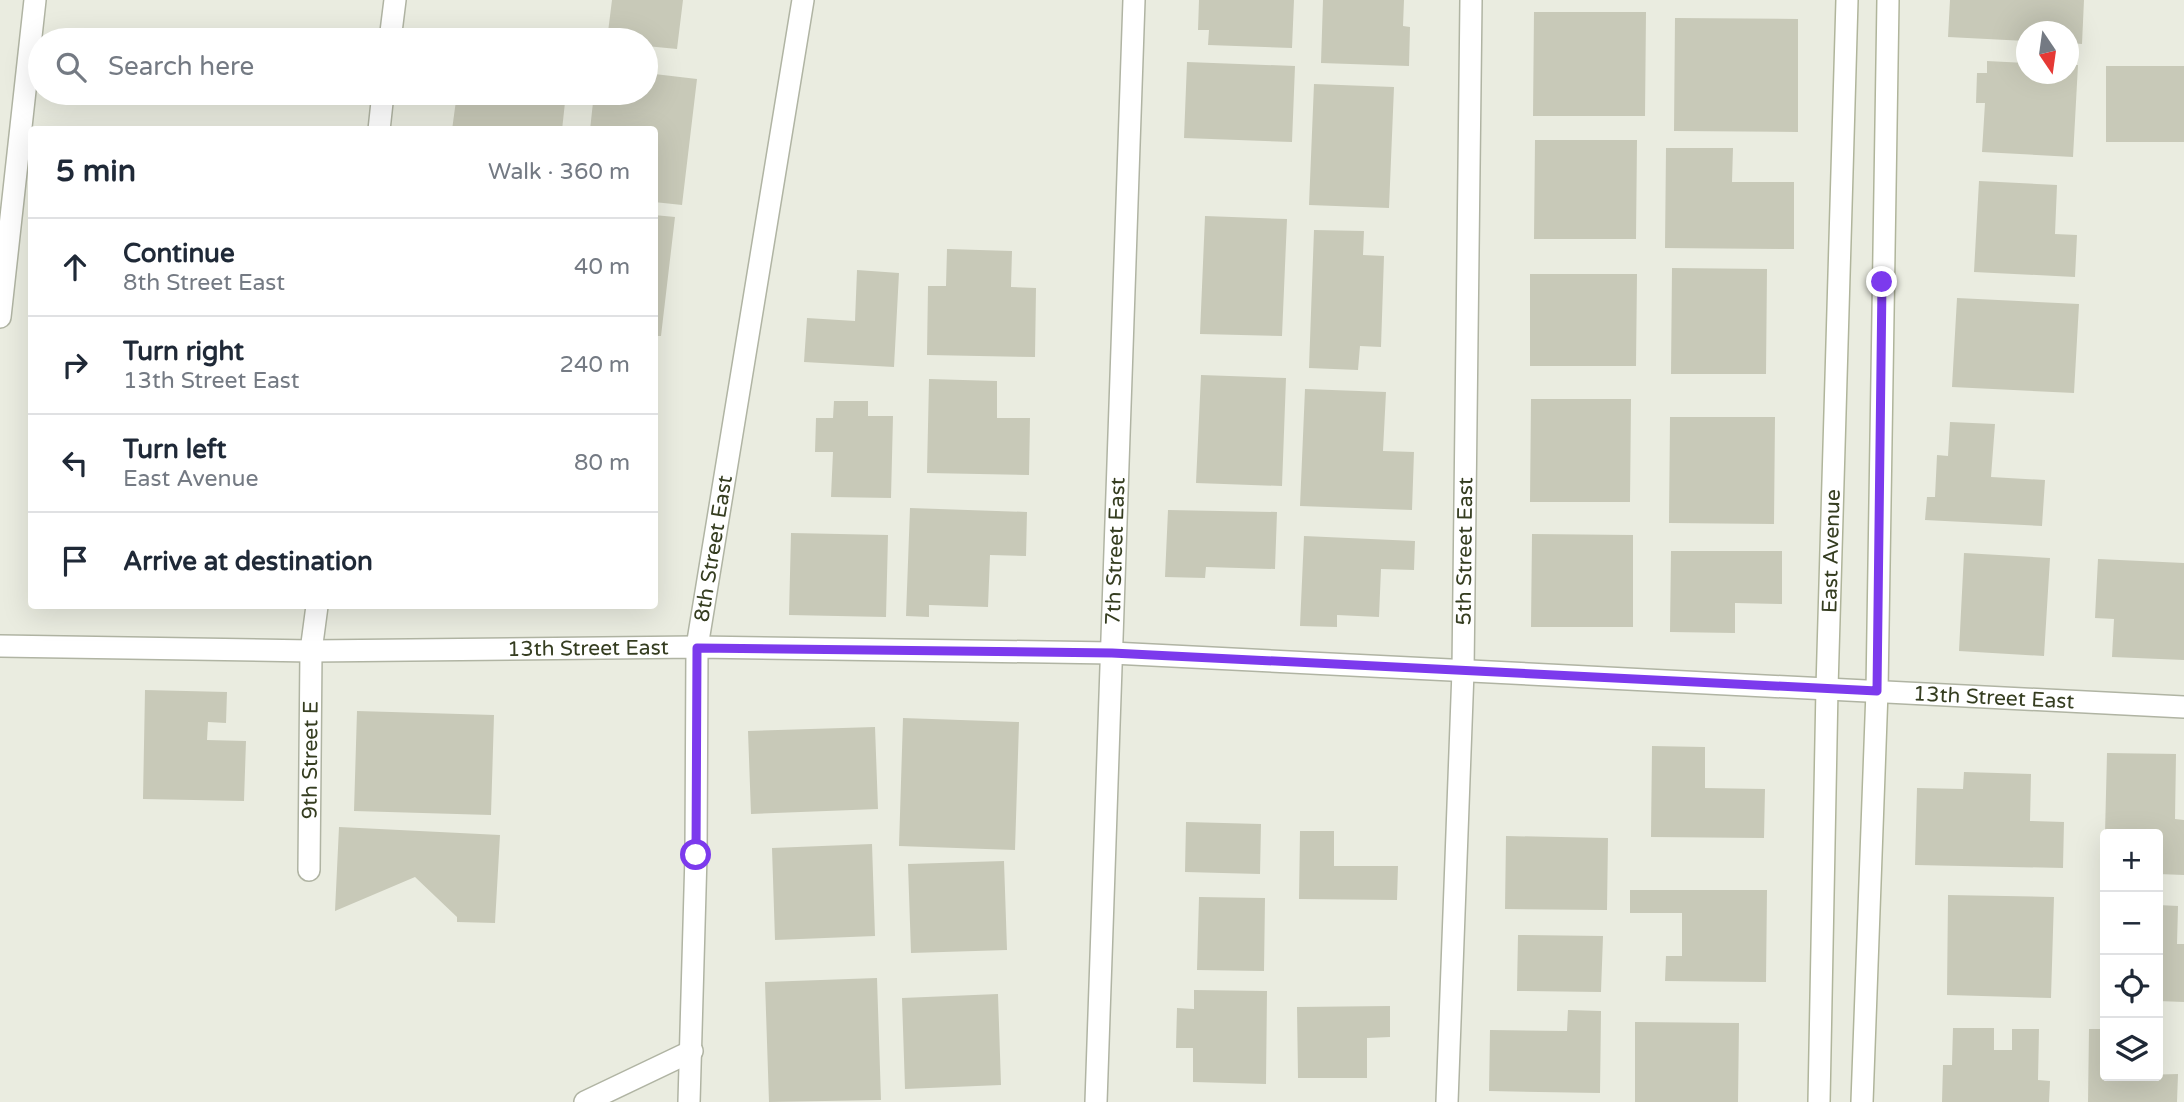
<!DOCTYPE html>
<html lang="en">
<head>
<meta charset="utf-8">
<style>
  body { margin:0; font-family:"Varela Round",sans-serif; background:#f2f2f3; color:#1f2937 }
  .controls { position:absolute; right:21px; bottom:21px; display:grid; overflow:hidden; border-radius:7px; box-shadow:0 7px 28px #0002 }
  .controls button { width:63px; height:63px; display:grid; place-items:center; padding:0; border:0; border-bottom:2px solid #e0e1e3; background:#fff; color:#1f2937; font:35px sans-serif }
  .compass { position:absolute; left:2016px; top:21px; width:63px; height:63px; border-radius:50%; background:#fff; box-shadow:0 7px 28px #0002; rotate:167deg }
  .stop { position:absolute; width:21px; height:21px; margin:-16px; border:5px solid #7c3aed; border-radius:50%; background:#fff }
  .stop.end { background:#7c3aed; border-color:#fff; box-shadow:0 2px 7px #0008 }
  .list { margin:0; padding:0; list-style:none }
  h2 { display:flex; justify-content:space-between; align-items:center; height:91px; margin:0; padding:0 28px; font-size:30px }
  h2 small { font-size:23px; font-weight:400; color:#747a83 }
  .list li { display:grid; grid-template-columns:46px 1fr auto; gap:21px; align-items:center; box-sizing:border-box; height:98px; padding:0 28px; border-top:2px solid #e0e1e3 }
  .list b { display:block; font-size:26px; white-space:nowrap }
  .list p { margin:0; font-size:23px; white-space:nowrap; color:#747a83 }
  .list em { font-size:23px; font-style:normal; color:#747a83 }
  .icon { flex:none; width:38px; height:38px; fill:none; stroke:currentColor; stroke-width:2; stroke-linecap:round; stroke-linejoin:round }
  .map { position:relative; flex:none; width:2184px; height:1102px; overflow:hidden }
  .search { position:absolute; background:#fff; box-shadow:0 7px 28px #0002; left:28px; top:28px; width:630px; height:77px; display:flex; align-items:center; gap:18px; box-sizing:border-box; padding:0 24px; border-radius:38px; color:#747a83; font-size:26px }
  .panel { position:absolute; background:#fff; box-shadow:0 7px 28px #0002; left:28px; top:126px; width:630px; height:483px; border-radius:7px }
  .map>svg:first-child { display:block }
</style>
</head>
<body>
<div class="map">
<svg width="2184" height="1102" viewBox="0 0 2184 1102">
  <rect width="100%" height="100%" fill="#eaece0"/>
  <!-- building -->
  <path fill="#c8c9b8" d="M 612,0 L 683,0 L 677,49 L 646,46 L 646,40 L 607,40 Z
    M 1199,0 L 1294,0 L 1292,48 L 1208,45 L 1209,30 L 1198,30 Z
    M 1323,0 L 1404,0 L 1403,26 L 1410,27 L 1409,66 L 1321,63 Z
    M 1950,0 L 2084,0 L 2082,44 L 2068,43 L 2068,32 L 2026,32 L 2026,41 L 1948,37 Z
    M 1534,12 L 1646,12 L 1645,116 L 1533,116 Z
    M 1675,18 L 1798,19 L 1798,132 L 1674,131 Z
    M 1987,61 L 2026,63 L 2026,74 L 2068,74 L 2068,65 L 2078,65 L 2073,157 L 1982,152 L 1985,103 L 1976,103 L 1977,73 L 1987,73 Z
    M 1187,62 L 1295,66 L 1292,142 L 1184,138 Z
    M 2106,66 L 2184,66 L 2184,142 L 2106,142 Z
    M 646,73 L 697,79 L 682,205 L 654,202 L 654,130 L 590,130 L 594,93 L 646,93 Z
    M 1314,84 L 1394,87 L 1389,208 L 1309,205 Z
    M 457,93 L 566,93 L 562,130 L 452,130 Z
    M 1535,140 L 1637,140 L 1636,239 L 1534,239 Z
    M 1666,148 L 1733,148 L 1732,182 L 1794,182 L 1794,249 L 1665,248 Z
    M 1979,181 L 2057,185 L 2055,234 L 2077,235 L 2075,277 L 1974,272 Z
    M 654,215 L 675,217 L 661,336 L 654,336 Z
    M 1205,216 L 1287,219 L 1282,336 L 1200,334 Z
    M 1314,230 L 1364,231 L 1363,255 L 1384,256 L 1381,347 L 1360,346 L 1358,370 L 1309,368 Z
    M 947,249 L 1012,251 L 1011,287 L 1036,288 L 1035,357 L 927,355 L 928,286 L 946,286 Z
    M 1672,268 L 1767,269 L 1766,374 L 1671,374 Z
    M 857,270 L 899,273 L 894,367 L 804,362 L 807,318 L 855,321 Z
    M 1530,274 L 1637,274 L 1636,366 L 1530,366 Z
    M 1957,298 L 2079,304 L 2074,393 L 1952,387 Z
    M 1201,375 L 1286,378 L 1282,486 L 1196,483 Z
    M 929,379 L 997,381 L 997,418 L 1030,418 L 1029,475 L 927,473 Z
    M 1305,389 L 1386,392 L 1383,451 L 1414,452 L 1412,510 L 1300,506 Z
    M 1531,399 L 1631,399 L 1630,502 L 1530,502 Z
    M 834,401 L 868,401 L 868,416 L 893,416 L 891,498 L 831,497 L 833,452 L 815,452 L 816,418 L 833,418 Z
    M 1670,417 L 1775,417 L 1774,524 L 1669,523 Z
    M 1950,422 L 1995,424 L 1991,477 L 2045,480 L 2042,526 L 1925,520 L 1927,497 L 1935,497 L 1937,455 L 1948,456 Z
    M 910,508 L 1027,512 L 1026,556 L 990,555 L 988,607 L 929,605 L 929,617 L 906,616 Z
    M 1168,510 L 1277,512 L 1275,569 L 1206,567 L 1205,578 L 1165,577 Z
    M 791,533 L 888,535 L 886,617 L 789,615 Z
    M 1532,534 L 1633,535 L 1633,627 L 1531,627 Z
    M 1304,536 L 1415,541 L 1414,570 L 1381,569 L 1379,617 L 1337,615 L 1337,627 L 1300,626 Z
    M 1671,551 L 1782,551 L 1782,604 L 1735,603 L 1735,633 L 1670,632 Z
    M 1964,553 L 2050,558 L 2044,656 L 1959,651 Z
    M 2098,559 L 2184,563 L 2184,660 L 2112,657 L 2114,619 L 2095,618 Z
    M 145,690 L 227,692 L 226,723 L 208,722 L 207,740 L 246,741 L 244,801 L 143,799 Z
    M 357,711 L 494,715 L 491,815 L 354,811 Z
    M 903,718 L 1019,722 L 1015,850 L 899,846 Z
    M 875,727 L 878,809 L 751,814 L 748,731 Z
    M 1652,746 L 1705,747 L 1705,788 L 1765,789 L 1764,838 L 1651,837 Z
    M 2107,753 L 2176,754 L 2175,819 L 2184,820 L 2184,875 L 2158,874 L 2158,834 L 2105,834 Z
    M 1964,772 L 2031,774 L 2030,821 L 2064,822 L 2063,868 L 1915,865 L 1917,788 L 1963,789 Z
    M 1186,822 L 1261,824 L 1260,874 L 1185,872 Z
    M 339,827 L 500,835 L 495,923 L 457,922 L 457,917 L 415,877 L 335,911 Z
    M 1300,831 L 1334,831 L 1334,866 L 1398,866 L 1397,900 L 1299,899 Z
    M 1506,836 L 1608,838 L 1607,910 L 1505,909 Z
    M 872,844 L 875,936 L 775,940 L 772,848 Z
    M 1004,861 L 1007,950 L 911,953 L 908,864 Z
    M 1630,890 L 1767,890 L 1766,982 L 1665,981 L 1666,956 L 1682,956 L 1682,913 L 1630,913 Z
    M 1948,895 L 2054,897 L 2051,998 L 1947,995 Z
    M 1199,897 L 1265,898 L 1264,971 L 1197,970 Z
    M 2158,905 L 2178,906 L 2177,944 L 2184,944 L 2184,1002 L 2158,1001 Z
    M 1518,935 L 1603,936 L 1601,992 L 1517,991 Z
    M 877,978 L 881,1100 L 769,1102 L 765,982 Z
    M 1194,990 L 1267,991 L 1266,1084 L 1193,1082 L 1193,1048 L 1176,1048 L 1177,1008 L 1194,1009 Z
    M 998,994 L 1001,1085 L 905,1089 L 902,998 Z
    M 1390,1006 L 1390,1037 L 1367,1038 L 1367,1078 L 1298,1078 L 1297,1007 Z
    M 1568,1010 L 1601,1011 L 1600,1093 L 1489,1091 L 1490,1030 L 1567,1031 Z
    M 1635,1022 L 1739,1023 L 1738,1102 L 1635,1102 Z
    M 1953,1028 L 1994,1028 L 1994,1050 L 2012,1050 L 2012,1029 L 2039,1029 L 2038,1080 L 2050,1081 L 2049,1102 L 1942,1102 L 1943,1065 L 1952,1065 Z
    M 2089,1029 L 2105,1029 L 2105,1076 L 2178,1074 L 2177,1102 L 2088,1102 Z"/>
  <g fill="none" stroke-linecap="round" stroke-linejoin="round">
    <!-- street casing -->
    <g stroke="#b0b4a3" stroke-width="24">
      <g id="street">
        <path d="M 390,40 L 395,0"/>
        <path d="M 379,130 L 383,93"/>
        <path d="M 0,317 L 35,0"/>
        <path id="s1" d="M 0,646 L 311,651 L 697,647 L 1112,653 L 2184,707"/>
        <path id="s2" d="M 309,870 L 311,651 L 317,606"/>
        <path d="M 585,1102 L 692,1051"/>
        <path id="s3" d="M 689,1102 L 696,855 L 697,647 L 803,0"/>
        <path id="s4" d="M 1096,1102 L 1134,0"/>
        <path id="s5" d="M 1447,1102 L 1463,671 L 1471,0"/>
      </g>
    </g>
    <!-- secondary casing -->
    <g stroke="#b0b59b" stroke-width="24">
      <g id="secondary">
        <path id="s6" d="M 1819,1102 L 1827,688 L 1847,0"/>
        <path d="M 1862,1102 L 1877,691 L 1888,0"/>
      </g>
    </g>
    <!-- street -->
    <use href="#street" stroke="#fff" stroke-width="21"/>
    <!-- secondary -->
    <use href="#secondary" stroke="#fff" stroke-width="21"/>
  </g>
  <g fill="none" stroke-linecap="round" stroke-linejoin="round">
    <!-- route -->
    <path stroke="#7c3aed" stroke-width="9" d="M 696,855 L 697,648 L 1112,653 L 1877,691 L 1882,282"/>
  </g>
  <g text-anchor="middle" stroke-width="5" stroke-linejoin="round" paint-order="stroke">
    <!-- street labels -->
    <g font-size="21" fill="#353d20" stroke="#f8f8f0">
      <text dy="7" stroke="none"><textPath href="#s3" startOffset="555">8th Street East</textPath></text>
      <text dy="7" stroke="none"><textPath href="#s4" startOffset="551">7th Street East</textPath></text>
      <text dy="7" stroke="none"><textPath href="#s5" startOffset="551">5th Street East</textPath></text>
      <text dy="7" stroke="none"><textPath href="#s6" startOffset="551">East Avenue</textPath></text>
      <text dy="7" stroke="none"><textPath href="#s1" startOffset="588">13th Street East</textPath></text>
      <text dy="7" stroke="none"><textPath href="#s1" startOffset="1995">13th Street East</textPath></text>
      <text dy="7" stroke="none"><textPath href="#s2" startOffset="110">9th Street E</textPath></text>
    </g>
  </g>
</svg>
<div class="controls">
<button>+</button>
<button>−</button>
<button><svg class="icon" aria-label="locate" viewBox="0 0 24 24"><circle cx="12" cy="12" r="6"/><path d="M12 2v4M12 18v4M2 12h4M18 12h4"/></svg></button>
<button><svg class="icon" aria-label="layers" viewBox="0 0 24 24"><path d="M12 4l9 5-9 5-9-5zM3 14l9 5 9-5"/></svg></button>
</div>
<svg class="compass" viewBox="-18 -18 36 36"><path d="M0-13l5 13h-10z" fill="#e53935"/><path d="M0 13l5-13h-10z" fill="#747a83"/></svg>
<div class="stop" style="left:696px;top:855px"></div>
<div class="stop end" style="left:1882px;top:282px"></div>
<div class="search"><svg class="icon" aria-label="search" viewBox="0 0 24 24"><circle cx="10" cy="10" r="6"/><path d="M15 15l6 6"/></svg>Search here</div>
<section class="panel">
<h2>5 min<small>Walk · 360 m</small></h2>
<ul class="list">
<li><svg class="icon" aria-label="ahead" viewBox="0 0 24 24"><path d="M12 20V5M6 11l6-6 6 6"/></svg><div><b>Continue</b><p>8th Street East</p></div><em>40 m</em></li>
<li><svg class="icon" aria-label="right" viewBox="0 0 24 24"><path d="M7 20v-9h11M14 6l5 5-5 5"/></svg><div><b>Turn right</b><p>13th Street East</p></div><em>240 m</em></li>
<li><svg class="icon" aria-label="left" viewBox="0 0 24 24"><path d="M17 20v-9H6M10 6l-5 5 5 5"/></svg><div><b>Turn left</b><p>East Avenue</p></div><em>80 m</em></li>
<li><svg class="icon" aria-label="arrive" viewBox="0 0 24 24"><path d="M6 21V4h12l-3 4 3 4H6"/></svg><div><b>Arrive at destination</b></div></li>
</ul>
</section>
</div>
</body>
</html>
